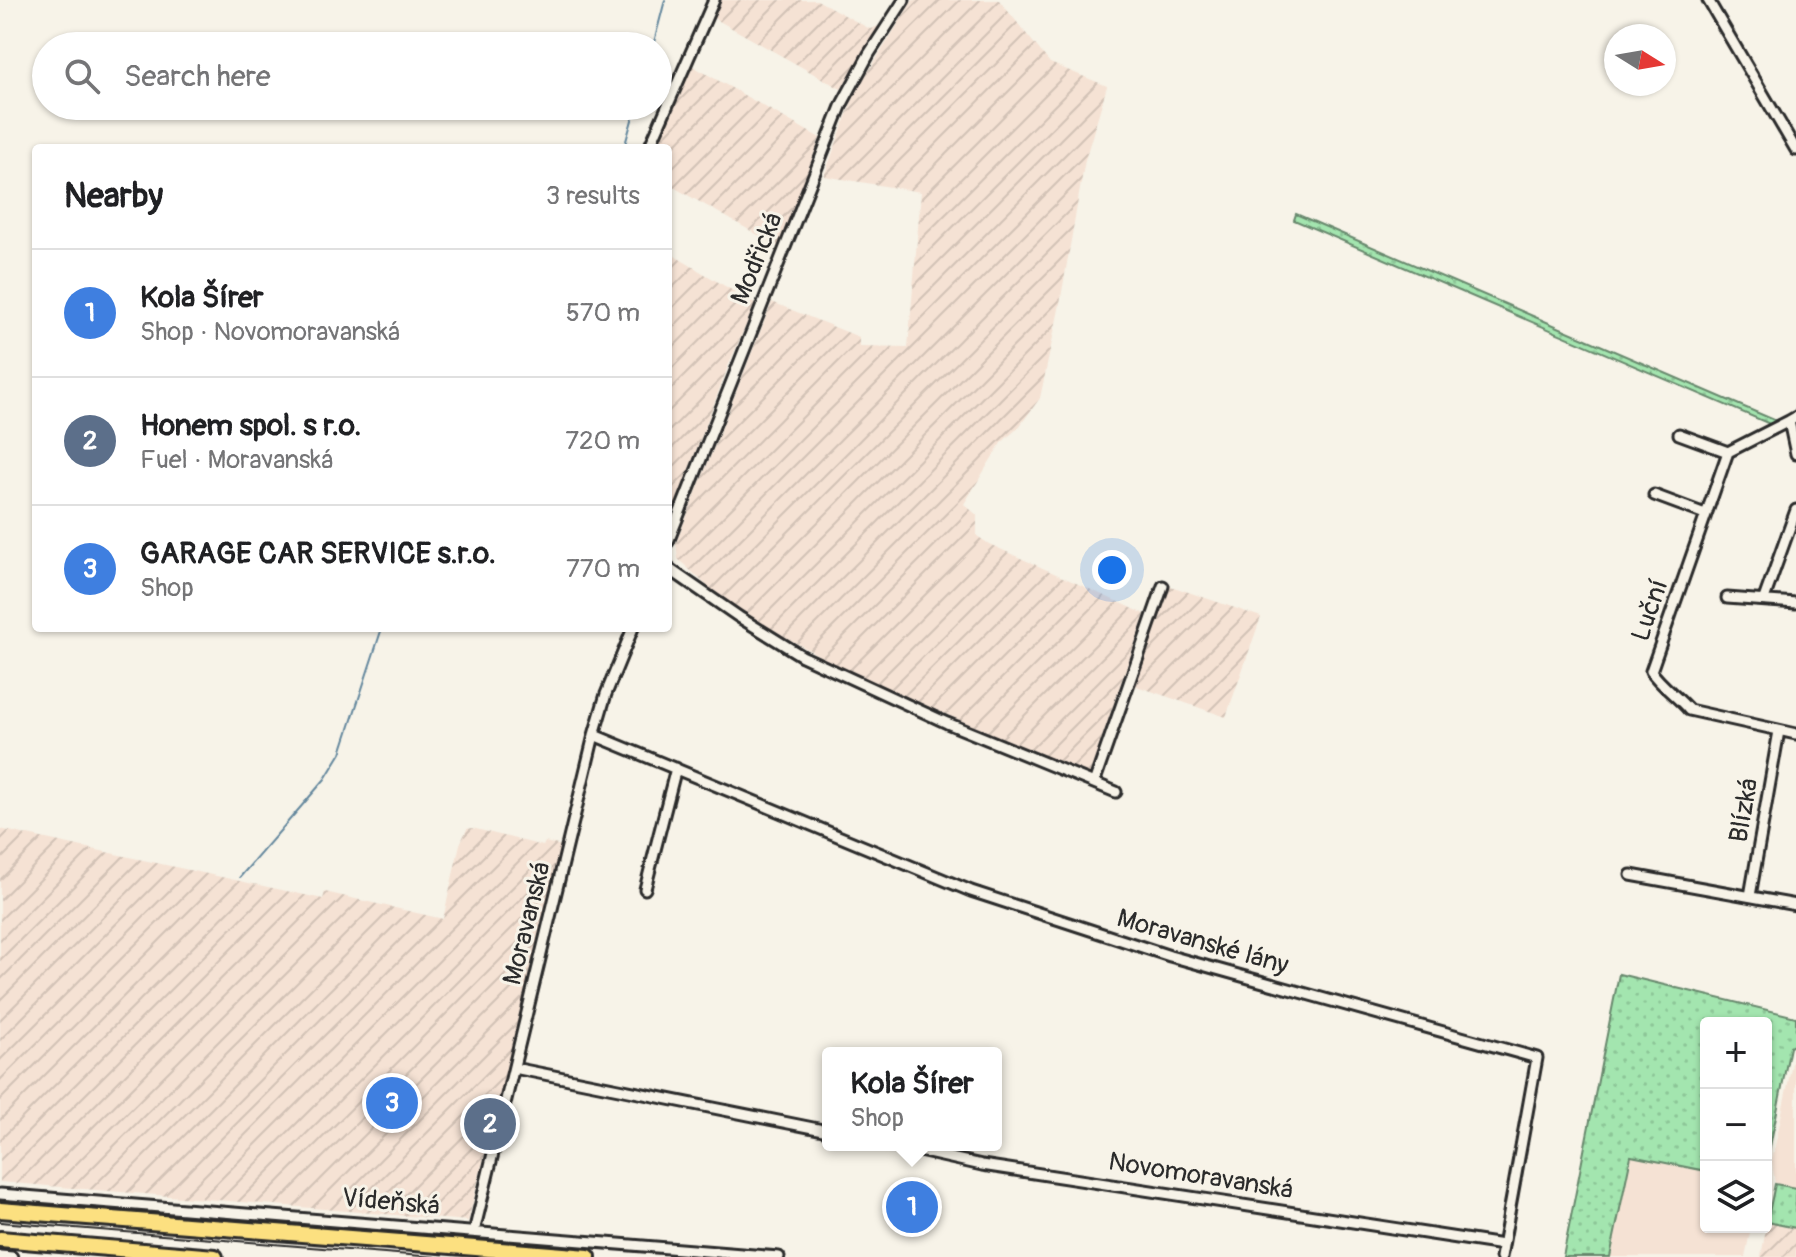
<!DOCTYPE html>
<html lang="en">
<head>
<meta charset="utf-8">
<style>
  body { margin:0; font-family:Pangolin,sans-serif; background:#f2f2f2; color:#202124 }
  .controls { position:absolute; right:24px; bottom:24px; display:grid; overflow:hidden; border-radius:8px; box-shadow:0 2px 6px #0004 }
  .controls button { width:72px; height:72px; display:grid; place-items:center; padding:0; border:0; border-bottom:2px solid #e0e0e0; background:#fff; color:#202124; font:40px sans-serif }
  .compass { position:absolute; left:1604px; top:24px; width:72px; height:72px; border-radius:50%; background:#fff; box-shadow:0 2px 6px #0004; rotate:101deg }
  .you { position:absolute; left:1112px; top:570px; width:28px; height:28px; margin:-20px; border:6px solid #fff; border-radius:50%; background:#1a73e8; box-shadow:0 0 0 12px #1a73e833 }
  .badge { display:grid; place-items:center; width:52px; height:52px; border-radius:50%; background:#2563eb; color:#fff; font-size:26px; font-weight:700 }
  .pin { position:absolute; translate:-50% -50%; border:4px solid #fff; box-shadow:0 2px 8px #0006 }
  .popup { position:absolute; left:822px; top:1047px; width:180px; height:104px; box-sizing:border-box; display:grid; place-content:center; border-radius:8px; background:#fff; filter:drop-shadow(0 2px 6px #0005); font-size:26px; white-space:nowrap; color:#757577 }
  .popup b { font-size:30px; color:#202124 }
  .popup::after { content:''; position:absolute; left:50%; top:100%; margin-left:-16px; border:16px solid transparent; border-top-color:#fff }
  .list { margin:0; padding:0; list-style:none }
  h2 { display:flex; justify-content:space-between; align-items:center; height:104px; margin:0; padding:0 32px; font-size:34px }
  h2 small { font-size:26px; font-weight:400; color:#757577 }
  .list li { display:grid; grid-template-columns:52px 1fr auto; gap:24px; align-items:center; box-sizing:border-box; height:128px; padding:0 32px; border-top:2px solid #e0e0e0 }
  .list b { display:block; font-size:30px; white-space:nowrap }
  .list p { margin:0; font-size:26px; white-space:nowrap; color:#757577 }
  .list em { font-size:26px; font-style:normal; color:#757577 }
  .icon { flex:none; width:44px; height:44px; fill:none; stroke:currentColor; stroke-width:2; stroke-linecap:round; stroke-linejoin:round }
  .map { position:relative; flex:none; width:1796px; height:1257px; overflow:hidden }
  .search { position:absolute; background:#fff; box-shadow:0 2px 6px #0004; left:32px; top:32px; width:640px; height:88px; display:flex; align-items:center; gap:20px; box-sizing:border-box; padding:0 28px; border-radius:44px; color:#757577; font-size:30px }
  .panel { position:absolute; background:#fff; box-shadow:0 2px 6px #0004; left:32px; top:144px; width:640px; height:488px; border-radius:8px }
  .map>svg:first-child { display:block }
</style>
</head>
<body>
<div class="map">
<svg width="1796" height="1257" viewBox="0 0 1796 1257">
  <defs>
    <pattern id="industrial-furrows" width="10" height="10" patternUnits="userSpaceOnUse" patternTransform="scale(2)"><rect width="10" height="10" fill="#f5e2d4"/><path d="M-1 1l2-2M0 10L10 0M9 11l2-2" fill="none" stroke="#d2c2b6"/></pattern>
    <pattern id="grass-dots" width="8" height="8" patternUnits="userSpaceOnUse" patternTransform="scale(2)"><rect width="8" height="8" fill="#a3e5af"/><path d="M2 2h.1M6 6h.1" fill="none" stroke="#8cc597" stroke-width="1.8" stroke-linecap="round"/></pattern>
  </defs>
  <rect width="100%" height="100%" fill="#f7f3e8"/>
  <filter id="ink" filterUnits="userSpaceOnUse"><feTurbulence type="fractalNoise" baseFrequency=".0125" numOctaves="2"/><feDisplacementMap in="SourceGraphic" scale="16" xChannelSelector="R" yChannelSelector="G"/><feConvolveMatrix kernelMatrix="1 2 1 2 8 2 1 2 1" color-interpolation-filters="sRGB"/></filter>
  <g filter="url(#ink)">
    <!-- built -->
    <path fill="#f5e2d4" d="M 1796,1044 L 1796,1188 L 1775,1184 L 1772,1161 Z
      M 1630,1156 L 1706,1171 L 1706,1227 L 1751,1227 L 1745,1257 L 1610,1257 Z"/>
    <!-- industrial -->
    <path fill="url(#industrial-furrows)" d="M 718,0 L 817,0 L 870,29 L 879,26 L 841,89 L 710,16 Z
      M 913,0 L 999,0 L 1050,63 L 1107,86 L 1085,160 L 1059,309 L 1040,398 L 1019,427 L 1001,443 L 964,504 L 977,515 L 977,536 L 989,544 L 1145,614 L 1089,775 L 860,678 L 729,606 L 678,559 L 676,543 L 772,302 L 859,337 L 859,347 L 908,348 L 921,192 L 824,176 L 855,93 Z
      M 689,64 L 820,138 L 779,247 L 668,184 L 668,148 L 653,148 Z
      M 668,252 L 755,304 L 729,364 L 668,524 Z
      M 1162,583 L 1261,617 L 1226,717 L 1128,683 Z
      M 472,828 L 543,846 L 545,842 L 562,846 L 468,1221 L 0,1182 L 0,829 L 323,899 L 325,892 L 443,919 L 460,844 L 467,829 Z
      M 1767,1222 L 1796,1228 L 1796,1257 L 1761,1257 Z"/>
    <!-- grass -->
    <path fill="url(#grass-dots)" stroke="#67886d" stroke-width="2" d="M 1296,214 L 1779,422 L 1772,425 L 1294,220 Z
      M 1619,974 L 1796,1017 L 1796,1044 L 1790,1047 L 1766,1166 L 1766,1023 L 1706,1023 L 1706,1171 L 1631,1156 L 1610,1257 L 1563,1257 Z
      M 1775,1184 L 1796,1188 L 1796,1228 L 1767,1222 Z"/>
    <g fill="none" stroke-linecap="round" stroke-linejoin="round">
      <!-- stream -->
      <path stroke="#64879d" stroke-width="2" d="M 653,46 L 665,0
        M 624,148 L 636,106
        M 240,877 L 325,779 L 341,753 L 382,628"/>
      <!-- minor casing -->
      <g stroke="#2b2b2b" stroke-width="15">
        <path id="minor" d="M 1708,0 L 1796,150
          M 649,148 L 714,0
          M 1796,417 L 1789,421 L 1796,454
          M 1679,434 L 1728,452 L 1651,671 C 1661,686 1677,696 1689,710 L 1796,734
          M 1728,452 L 1789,421
          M 1654,495 L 1705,514
          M 668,542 L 842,104 L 869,54 L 904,0
          M 668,568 L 739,617 L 802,656 L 947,723 L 1116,792
          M 1727,598 L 1796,603
          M 1764,599 L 1796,510
          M 594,735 L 971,891 L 1170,956 L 1537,1058 L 1501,1257
          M 1094,783 L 1163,586
          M 1631,875 L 1796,905
          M 645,889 L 676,768
          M 1750,896 L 1779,731
          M 514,1068 L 828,1131
          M 892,1145 L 982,1165 L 1503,1245
          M 0,1194 L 779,1257
          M 474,1232 L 594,735 L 606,694 L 633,628
          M 0,1256 L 12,1257"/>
      </g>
      <!-- highway casing -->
      <g stroke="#2b2b2b" stroke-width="20">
        <path id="highway" d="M 0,1210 L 588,1257
          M 0,1239 L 215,1257"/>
      </g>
      <!-- minor -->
      <use href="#minor" stroke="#f7f3e8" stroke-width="9"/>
      <!-- highway -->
      <use href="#highway" stroke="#fce080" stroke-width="14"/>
      <!-- tram -->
      <path stroke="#2b2b2b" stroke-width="2" d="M 0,1222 L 434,1257"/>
    </g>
  </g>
  <g text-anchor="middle" stroke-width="6" stroke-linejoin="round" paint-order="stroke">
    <!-- street labels -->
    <g font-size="26" fill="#2b2b2b" stroke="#f7f3e8">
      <text transform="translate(756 258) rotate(-68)" y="9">Modřická</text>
      <text transform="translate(1649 610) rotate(-71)" y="9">Luční</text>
      <text transform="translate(1743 810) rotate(-80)" y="9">Blízká</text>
      <text transform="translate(526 923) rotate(-76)" y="9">Moravanská</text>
      <text transform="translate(1203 941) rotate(16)" y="9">Moravanské lány</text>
      <text transform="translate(1201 1175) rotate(9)" y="9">Novomoravanská</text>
      <text transform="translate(391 1201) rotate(5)" y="9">Vídeňská</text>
    </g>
  </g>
</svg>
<div class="controls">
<button>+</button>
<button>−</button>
<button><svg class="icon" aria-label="layers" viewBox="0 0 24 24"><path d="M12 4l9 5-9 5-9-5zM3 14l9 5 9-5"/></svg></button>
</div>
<svg class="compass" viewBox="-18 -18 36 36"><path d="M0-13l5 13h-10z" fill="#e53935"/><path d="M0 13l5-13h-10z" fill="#757577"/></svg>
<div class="you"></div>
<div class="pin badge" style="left:912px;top:1207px;background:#3f7fe0">1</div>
<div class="popup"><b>Kola Šírer</b>Shop</div>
<div class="pin badge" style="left:490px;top:1124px;background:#5c6f8a">2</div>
<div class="pin badge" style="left:392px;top:1103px;background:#3f7fe0">3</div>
<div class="search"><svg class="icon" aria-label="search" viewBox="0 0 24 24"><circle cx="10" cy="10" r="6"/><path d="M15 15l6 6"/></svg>Search here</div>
<section class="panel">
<h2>Nearby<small>3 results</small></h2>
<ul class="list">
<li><span class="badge" style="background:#3f7fe0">1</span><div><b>Kola Šírer</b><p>Shop · Novomoravanská</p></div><em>570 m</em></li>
<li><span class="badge" style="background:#5c6f8a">2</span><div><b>Honem spol. s r.o.</b><p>Fuel · Moravanská</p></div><em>720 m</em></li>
<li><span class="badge" style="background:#3f7fe0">3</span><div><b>GARAGE CAR SERVICE s.r.o.</b><p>Shop</p></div><em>770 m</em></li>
</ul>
</section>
</div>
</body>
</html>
